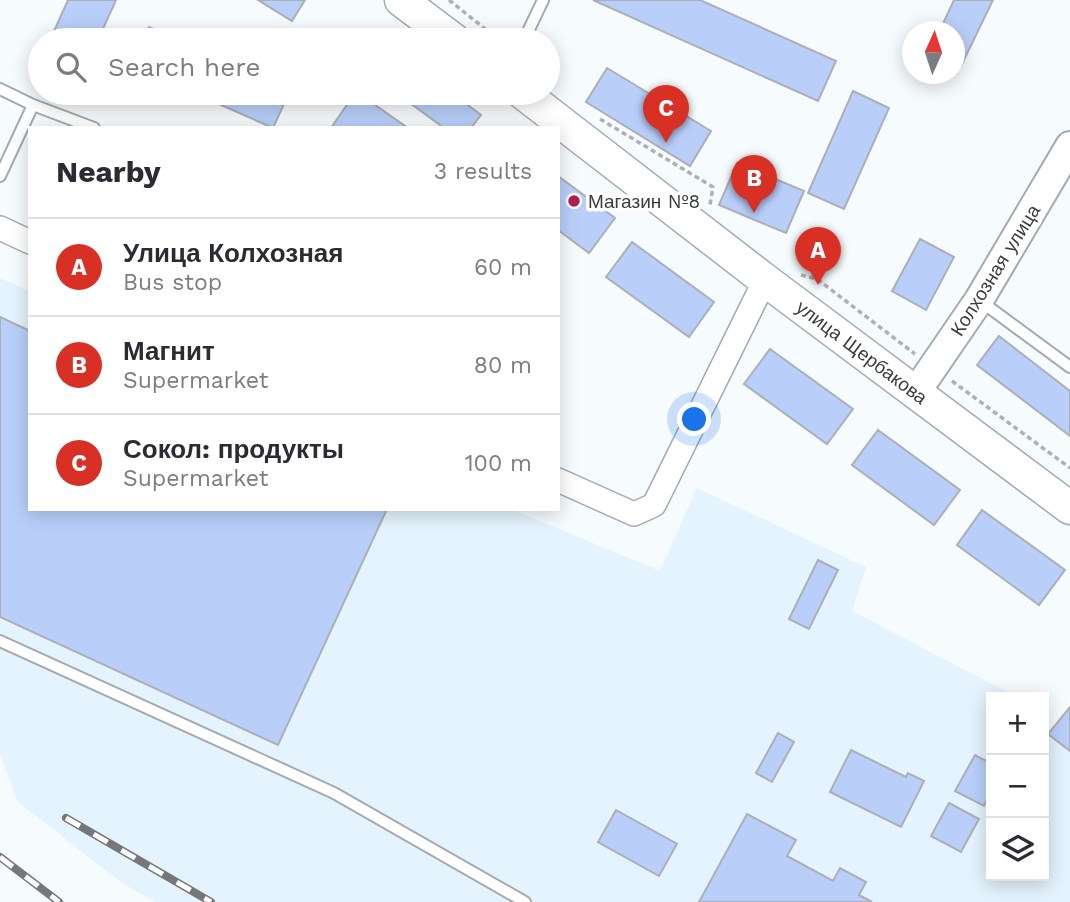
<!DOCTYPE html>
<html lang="en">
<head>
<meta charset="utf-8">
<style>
  body { margin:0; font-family:"Work Sans",sans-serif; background:#f2f2f3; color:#2b2b33 }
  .controls { position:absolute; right:21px; bottom:21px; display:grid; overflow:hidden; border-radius:0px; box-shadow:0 4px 18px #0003 }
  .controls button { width:63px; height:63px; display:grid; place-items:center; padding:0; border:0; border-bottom:2px solid #e1e1e2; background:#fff; color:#2b2b33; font:35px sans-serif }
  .compass { position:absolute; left:902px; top:21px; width:63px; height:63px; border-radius:50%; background:#fff; box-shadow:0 4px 18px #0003; rotate:3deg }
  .you { position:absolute; left:695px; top:420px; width:24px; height:24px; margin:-18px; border:5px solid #fff; border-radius:50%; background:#1a73e8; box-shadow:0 0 0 10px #1a73e833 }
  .badge { display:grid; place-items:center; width:46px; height:46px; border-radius:50%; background:#d93025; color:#fff; font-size:23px; font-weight:700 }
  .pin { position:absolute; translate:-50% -58px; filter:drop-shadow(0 2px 4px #0008) }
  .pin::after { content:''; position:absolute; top:37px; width:24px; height:21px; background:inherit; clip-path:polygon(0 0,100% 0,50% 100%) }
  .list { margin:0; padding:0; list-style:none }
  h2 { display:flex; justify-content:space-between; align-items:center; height:91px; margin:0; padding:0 28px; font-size:30px }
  h2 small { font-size:23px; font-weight:400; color:#7c7c81 }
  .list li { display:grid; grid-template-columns:46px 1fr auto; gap:21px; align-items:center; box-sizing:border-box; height:98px; padding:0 28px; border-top:2px solid #e1e1e2 }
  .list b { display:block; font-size:26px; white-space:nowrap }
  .list p { margin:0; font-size:23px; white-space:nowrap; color:#7c7c81 }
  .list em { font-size:23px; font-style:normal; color:#7c7c81 }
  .icon { flex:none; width:38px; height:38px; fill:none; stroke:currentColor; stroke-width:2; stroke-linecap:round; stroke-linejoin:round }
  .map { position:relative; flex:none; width:1070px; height:902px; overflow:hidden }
  .search { position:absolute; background:#fff; box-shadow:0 4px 18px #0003; left:28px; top:28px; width:532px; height:77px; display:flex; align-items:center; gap:18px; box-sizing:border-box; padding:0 24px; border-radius:38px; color:#7c7c81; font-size:26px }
  .panel { position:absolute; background:#fff; box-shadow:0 4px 18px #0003; left:28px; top:126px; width:532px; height:385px; border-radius:0px }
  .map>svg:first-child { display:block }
</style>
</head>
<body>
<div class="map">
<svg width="1070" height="902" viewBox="0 0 1070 902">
  <rect width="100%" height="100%" fill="#f6fbfe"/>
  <!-- built -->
  <path fill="#e4f3fd" d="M 0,278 L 30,291 L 30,509 L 511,509 L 660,571 L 697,488 L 866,567 L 852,611 L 1005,691 L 1001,697 L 991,697 L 991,716 L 988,723 L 991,726 L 991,876 L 1044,876 L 1044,741 L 1070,707 L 1070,902 L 156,902 L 122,883 L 18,802 L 0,755 Z"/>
  <!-- building -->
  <path fill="#b9cffa" stroke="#abafb6" stroke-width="2" d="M 68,0 L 116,0 L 98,40 L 50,40 Z
    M 258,0 L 305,0 L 292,21 Z
    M 593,0 L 700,0 L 836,61 L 818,101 Z
    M 954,0 L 993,0 L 961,66 L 954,63 L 954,32 L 939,32 Z
    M 149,27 L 178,40 L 143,40 Z
    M 607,68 L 711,131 L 690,166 L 586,102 Z
    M 853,91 L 889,108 L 844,209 L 808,193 Z
    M 194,93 L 289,93 L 273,128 Z
    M 355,93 L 358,93 L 408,128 L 331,128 Z
    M 418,93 L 452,93 L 481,115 L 471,128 L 444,128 L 410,103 Z
    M 737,163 L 804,191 L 786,233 L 719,205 Z
    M 558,176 L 615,218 L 589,253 L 558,230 Z
    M 920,239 L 954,257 L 926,310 L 892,291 Z
    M 632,242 L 714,302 L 689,337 L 606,277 Z
    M 0,317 L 30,331 L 30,509 L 387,509 L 278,745 L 0,617 Z
    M 999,336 L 1070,391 L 1070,436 L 977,365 Z
    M 770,349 L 853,409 L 827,444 L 744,384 Z
    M 878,430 L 960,490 L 934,525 L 852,465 Z
    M 982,510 L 1065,570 L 1039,605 L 957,545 Z
    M 818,560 L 838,570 L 809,629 L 789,619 Z
    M 1070,707 L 1070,751 L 1048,734 Z
    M 778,733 L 794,742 L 772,782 L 756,773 Z
    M 851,750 L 906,777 L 908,773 L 924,781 L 901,827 L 830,792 Z
    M 991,751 L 991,792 L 984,806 L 955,791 L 975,755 L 986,761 Z
    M 949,803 L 979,819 L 961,852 L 931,836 Z
    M 616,810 L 677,844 L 659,876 L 598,842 Z
    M 747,814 L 796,840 L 787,856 L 833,881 L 840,868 L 866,882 L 859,895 L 872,902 L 699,902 Z"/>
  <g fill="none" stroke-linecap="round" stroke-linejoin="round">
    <!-- service casing -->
    <g stroke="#a3abb0" stroke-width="14">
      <path id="service" d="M 524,40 L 543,0
        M 0,89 L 33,105 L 94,128
        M 0,176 L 33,105
        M 979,300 L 1070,367
        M 0,641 L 334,793 L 525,902"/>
    </g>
    <!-- minor casing -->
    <g stroke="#a3abb0" stroke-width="26">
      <path id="minor" d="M 0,228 L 30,242
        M 558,480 L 634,514 L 654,505 L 765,280"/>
    </g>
    <!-- tertiary casing -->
    <g stroke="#a3abb0" stroke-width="32">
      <path id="tertiary" d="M 916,392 L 979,300 L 1070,146"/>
    </g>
    <!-- secondary casing -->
    <g stroke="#a3abb0" stroke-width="35">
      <path id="secondary" d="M 401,0 L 454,40
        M 523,93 L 765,280 L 1070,508"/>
    </g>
    <!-- path -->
    <path stroke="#adb1b4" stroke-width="3.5" stroke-dasharray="5 3.5" stroke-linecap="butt" d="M 449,0 L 499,40
      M 600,119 L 713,187 L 710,205
      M 801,275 L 817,279 L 915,354
      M 952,381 L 1070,468"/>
    <!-- service -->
    <use href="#service" stroke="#fff" stroke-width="10"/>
    <!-- minor -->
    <use href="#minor" stroke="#fff" stroke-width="23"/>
    <!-- tertiary -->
    <use href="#tertiary" stroke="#fff" stroke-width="28"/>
    <!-- secondary -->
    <use href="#secondary" stroke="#fff" stroke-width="32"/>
    <!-- rail casing -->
    <g stroke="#75787b" stroke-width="8">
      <path id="rail" d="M 66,818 L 211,902
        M 0,857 L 59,902"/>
    </g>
    <!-- rail -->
    <use href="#rail" stroke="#fff" stroke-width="5" stroke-dasharray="16" stroke-linecap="butt"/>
  </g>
  <!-- markers -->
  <circle fill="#b12051" stroke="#fff" stroke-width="2.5" cx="574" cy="201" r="7"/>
  <g text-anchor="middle" stroke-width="7" stroke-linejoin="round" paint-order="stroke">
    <!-- poi labels -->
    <g font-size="19" fill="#393c3e" stroke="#fff" text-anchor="start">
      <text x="588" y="208">Магазин №8</text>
    </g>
    <!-- street labels -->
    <g font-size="19" fill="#393c3e" stroke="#fff">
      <text transform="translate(995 270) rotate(-58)" y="7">Колхозная улица</text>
      <text transform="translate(862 352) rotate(37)" y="7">улица Щербакова</text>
    </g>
  </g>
</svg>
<div class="controls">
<button>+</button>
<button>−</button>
<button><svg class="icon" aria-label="layers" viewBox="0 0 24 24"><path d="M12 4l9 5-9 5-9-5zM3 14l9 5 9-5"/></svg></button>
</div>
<svg class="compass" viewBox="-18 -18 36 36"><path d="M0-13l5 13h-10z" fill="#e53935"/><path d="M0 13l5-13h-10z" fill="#7c7c81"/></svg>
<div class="you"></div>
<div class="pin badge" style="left:818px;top:285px">A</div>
<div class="pin badge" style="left:754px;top:213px">B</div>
<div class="pin badge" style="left:666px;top:143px">C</div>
<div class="search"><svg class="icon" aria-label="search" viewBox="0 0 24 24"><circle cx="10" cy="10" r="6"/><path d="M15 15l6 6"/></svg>Search here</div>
<section class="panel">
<h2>Nearby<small>3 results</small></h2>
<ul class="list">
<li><span class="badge">A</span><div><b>Улица Колхозная</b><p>Bus stop</p></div><em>60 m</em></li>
<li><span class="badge">B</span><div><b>Магнит</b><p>Supermarket</p></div><em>80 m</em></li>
<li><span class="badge">C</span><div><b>Сокол: продукты</b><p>Supermarket</p></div><em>100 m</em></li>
</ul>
</section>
</div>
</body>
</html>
